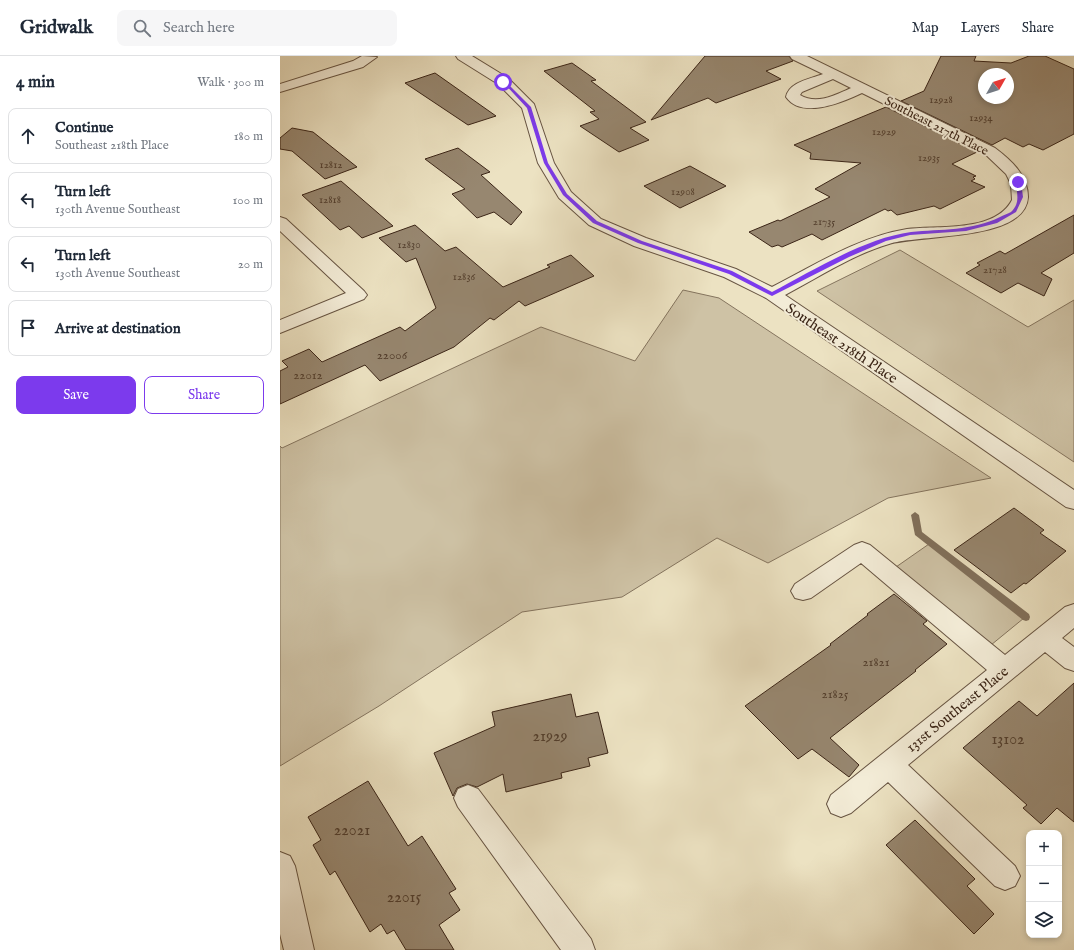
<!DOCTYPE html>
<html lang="en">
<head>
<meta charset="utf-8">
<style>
  body { margin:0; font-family:"IM FELL English",serif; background:#f6f6f7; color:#1f2937 }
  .controls { position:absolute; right:12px; bottom:12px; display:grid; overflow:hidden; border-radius:8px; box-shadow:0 2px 6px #0003 }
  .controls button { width:36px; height:36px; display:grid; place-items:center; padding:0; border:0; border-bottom:1px solid #e0e1e3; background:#fff; color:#1f2937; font:20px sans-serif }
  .compass { position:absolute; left:698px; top:12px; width:36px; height:36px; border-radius:50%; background:#fff; box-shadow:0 2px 6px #0003; rotate:51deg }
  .stop { position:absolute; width:12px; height:12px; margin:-9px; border:3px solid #7c3aed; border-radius:50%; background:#fff }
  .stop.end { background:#7c3aed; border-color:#fff; box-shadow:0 1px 4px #0008 }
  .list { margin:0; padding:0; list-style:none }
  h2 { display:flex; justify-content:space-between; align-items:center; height:52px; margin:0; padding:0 16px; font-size:17px }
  h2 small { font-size:13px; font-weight:400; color:#747a83 }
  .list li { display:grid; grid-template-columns:26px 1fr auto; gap:12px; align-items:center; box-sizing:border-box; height:56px; margin:0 8px 8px; padding:0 8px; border:1px solid #e0e1e3; border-radius:8px }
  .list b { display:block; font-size:15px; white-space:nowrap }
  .list p { margin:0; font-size:13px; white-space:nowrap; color:#747a83 }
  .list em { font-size:13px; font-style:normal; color:#747a83 }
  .actions { display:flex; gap:8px; padding:12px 16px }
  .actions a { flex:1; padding:9px 0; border:1px solid #7c3aed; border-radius:8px; text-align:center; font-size:14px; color:#7c3aed }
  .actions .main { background:#7c3aed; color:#fff }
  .icon { flex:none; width:22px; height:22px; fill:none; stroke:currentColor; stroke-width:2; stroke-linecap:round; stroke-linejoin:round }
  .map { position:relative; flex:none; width:794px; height:894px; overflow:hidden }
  header { display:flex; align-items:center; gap:24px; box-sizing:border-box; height:56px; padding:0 20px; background:#fff; border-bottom:1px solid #e0e1e3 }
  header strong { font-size:19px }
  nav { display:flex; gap:22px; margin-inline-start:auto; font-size:14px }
  .search { width:280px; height:36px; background:#f6f6f7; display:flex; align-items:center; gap:10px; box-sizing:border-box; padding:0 14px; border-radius:8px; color:#747a83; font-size:15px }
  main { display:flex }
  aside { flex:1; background:#fff }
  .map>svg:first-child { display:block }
</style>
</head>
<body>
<header>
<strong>Gridwalk</strong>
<div class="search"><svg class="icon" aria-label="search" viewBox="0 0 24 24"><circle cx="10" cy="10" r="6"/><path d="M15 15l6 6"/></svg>Search here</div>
<nav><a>Map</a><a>Layers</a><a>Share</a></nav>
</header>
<main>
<aside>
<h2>4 min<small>Walk · 300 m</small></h2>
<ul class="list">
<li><svg class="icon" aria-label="ahead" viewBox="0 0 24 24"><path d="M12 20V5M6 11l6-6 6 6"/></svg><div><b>Continue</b><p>Southeast 218th Place</p></div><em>180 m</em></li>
<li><svg class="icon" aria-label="left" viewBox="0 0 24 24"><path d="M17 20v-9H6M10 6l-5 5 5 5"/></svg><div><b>Turn left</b><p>130th Avenue Southeast</p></div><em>100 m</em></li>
<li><svg class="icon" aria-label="left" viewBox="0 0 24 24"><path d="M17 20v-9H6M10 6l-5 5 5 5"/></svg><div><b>Turn left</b><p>130th Avenue Southeast</p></div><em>20 m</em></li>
<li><svg class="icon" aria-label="arrive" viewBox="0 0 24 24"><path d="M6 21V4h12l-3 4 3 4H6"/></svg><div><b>Arrive at destination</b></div></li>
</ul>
<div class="actions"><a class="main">Save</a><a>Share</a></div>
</aside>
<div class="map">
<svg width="794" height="894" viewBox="0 0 794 894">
  <rect width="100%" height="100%" fill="#ece2c2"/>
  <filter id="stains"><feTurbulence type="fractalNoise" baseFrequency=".005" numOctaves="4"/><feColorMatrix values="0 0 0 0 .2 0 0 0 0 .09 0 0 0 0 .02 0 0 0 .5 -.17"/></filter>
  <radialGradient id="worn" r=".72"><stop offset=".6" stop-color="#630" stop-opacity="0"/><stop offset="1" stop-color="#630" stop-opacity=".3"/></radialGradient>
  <!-- green -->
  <path fill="#cec2a5" stroke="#84745e" d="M 620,194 L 748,271 L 794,244 L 794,406 L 537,235 Z
    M 403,234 L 439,242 L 711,422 L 608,442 L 488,507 L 437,482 L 342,541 L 242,556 L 99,650 L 0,710 L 0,390 L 2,392 L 261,271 L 355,305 Z
    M 649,488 L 744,562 L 711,589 L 616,511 Z"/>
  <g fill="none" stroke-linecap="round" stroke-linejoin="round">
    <!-- stream -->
    <path fill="#81705b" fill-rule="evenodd" d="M 635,456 L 639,459 L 642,476 L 749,558 L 750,561 L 749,564 L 746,565 L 743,564 L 635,479 L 631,459 Z"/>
  </g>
  <!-- building -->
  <path fill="#978770" stroke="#3b2517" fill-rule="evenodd" d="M 425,0 L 509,0 L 513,5 L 486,15 L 501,23 L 436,47 L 428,42 L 371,64 Z
    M 661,0 L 696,0 L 694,5 L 731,7 L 749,0 L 765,0 L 794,13 L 794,78 L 763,94 L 749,88 L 743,91 L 725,82 L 712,89 L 621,45 L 644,35 ZM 704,18 L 728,18 L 728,42 L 704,42 Z
    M 292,7 L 316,24 L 311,25 L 366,66 L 350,72 L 369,84 L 339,96 L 300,70 L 319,63 L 310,56 L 315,55 L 264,15 Z
    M 155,17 L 216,60 L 188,69 L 125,27 Z
    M 606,51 L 697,96 L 672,108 L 696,120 L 693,121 L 695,123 L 691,125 L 705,131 L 660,153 L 654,150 L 617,159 L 611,154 L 608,155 L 605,153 L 542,184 L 532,178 L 502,191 L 498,189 L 492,191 L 469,176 L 498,164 L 500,165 L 550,141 L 535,133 L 581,107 L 530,103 L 531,97 L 514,89 Z
    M 12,72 L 33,76 L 77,111 L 45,123 L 12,95 L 0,93 L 0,82 Z
    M 178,92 L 210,116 L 201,119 L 242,156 L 231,169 L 214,156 L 197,162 L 172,138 L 185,133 L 145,103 Z
    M 410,110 L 446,130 L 400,152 L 364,130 Z
    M 61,125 L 113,170 L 82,182 L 69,170 L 60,174 L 22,139 Z
    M 794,159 L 794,197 L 761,217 L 772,223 L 764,240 L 738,227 L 721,237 L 686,217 L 700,209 L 697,207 L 720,195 L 725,198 Z
    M 135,169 L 165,195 L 176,191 L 223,231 L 270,211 L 267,209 L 291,199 L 314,220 L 245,250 L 239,245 L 214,264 L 210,262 L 174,291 L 100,325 L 85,309 L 0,348 L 0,315 L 8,311 L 2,305 L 29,293 L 42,306 L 120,271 L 125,275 L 156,252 L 136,202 L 126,206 L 99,182 Z
    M 734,452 L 764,474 L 760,477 L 786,495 L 746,528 L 744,527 L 731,537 L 674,494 Z
    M 614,538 L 647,565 L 643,568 L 667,588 L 635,614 L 636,615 L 550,682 L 579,709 L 569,721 L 532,693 L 518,703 L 465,650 L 551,589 L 550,588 L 588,559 L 587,558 Z
    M 794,627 L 794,766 L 777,752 L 761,768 L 743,752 L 747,749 L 683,692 L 739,645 L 757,660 Z
    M 291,638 L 296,661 L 318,656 L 328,697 L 308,702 L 310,710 L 281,717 L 282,722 L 226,736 L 223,718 L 197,731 L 187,728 L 177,732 L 173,740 L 154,697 L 215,670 L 212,656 Z
    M 88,725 L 128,790 L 142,780 L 176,833 L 169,837 L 180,854 L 159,869 L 174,894 L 126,894 L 114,874 L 107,878 L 101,868 L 90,876 L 55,815 L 50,819 L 33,789 L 41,784 L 28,761 Z
    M 635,764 L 695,823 L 687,830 L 714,858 L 694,878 L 606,789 Z"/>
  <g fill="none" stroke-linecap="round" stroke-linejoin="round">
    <!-- minor casing -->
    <g stroke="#675442" stroke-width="2">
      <path id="minor" d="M 82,0 L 97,1 L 83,11 L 0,36 L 0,28 L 73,5 Z
        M 176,0 L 192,0 L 228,22 L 254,48 L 274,107 L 291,136 L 321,163 L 366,182 L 456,213 L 492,231 C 535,209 578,181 627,173 C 657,169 715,177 732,144 L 731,128 L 726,118 L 705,98 L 582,37 C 563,46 522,64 506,41 C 509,26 530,23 543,18 L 512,3 L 510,0 L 527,0 L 715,92 C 731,104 748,119 748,141 C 746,186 638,178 609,188 C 572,199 539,221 505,239 L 794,434 L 794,453 L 786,451 L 486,242 L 444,221 L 354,190 L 309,169 L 279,142 L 258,107 L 242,52 L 218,28 L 178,3 ZM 553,23 L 571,32 C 555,39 537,49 520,39 L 522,36 Z
        M 0,161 L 6,163 L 84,235 L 87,239 L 84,243 L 0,277 L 0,264 L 66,237 L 0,175 Z
        M 582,486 L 590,489 L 725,599 L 785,551 L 794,548 L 794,572 L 782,582 L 794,591 L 794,615 L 785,612 L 765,596 L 628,709 L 735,810 L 740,820 L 735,830 L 725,834 L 715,830 L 608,726 L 571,757 L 561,761 L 551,757 L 547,748 L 551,739 L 707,614 L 581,507 L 531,542 L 523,544 L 515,542 L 511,535 L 515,528 L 574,489 Z
        M 188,729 L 198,733 L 311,883 L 315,894 L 281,894 L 178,751 L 174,742 L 178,733 Z
        M 0,796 L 10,800 L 15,810 L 34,894 L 4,894 L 0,878 Z"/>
    </g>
    <!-- minor -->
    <use href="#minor" fill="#f3ecd7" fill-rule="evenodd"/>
  </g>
  <!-- route -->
  <path fill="#7c3aed" d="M 222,25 L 225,25 L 251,51 L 268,107 L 287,138 L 317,165 L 362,185 L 452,215 L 492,236 C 532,215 585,182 631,176 C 661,173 692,175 720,161 C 723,159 728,158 731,156 C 742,146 735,135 737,125 L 741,126 L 743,141 L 736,156 L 717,167 L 686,175 L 630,179 L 606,185 L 569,201 L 492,240 L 449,218 L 358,187 L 313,167 L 283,139 L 264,107 L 247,52 Z"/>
  <g text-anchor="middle" stroke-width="4" stroke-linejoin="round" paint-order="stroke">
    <!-- far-number labels -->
    <g font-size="11" fill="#523e2d">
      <text x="661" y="47">12928</text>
      <text x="701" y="65">12934</text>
      <text x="604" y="79">12929</text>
      <text x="649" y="105">12935</text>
      <text x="51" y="112">12812</text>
      <text x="403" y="139">12908</text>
      <text x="50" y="147">12818</text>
      <text x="544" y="169">21735</text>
      <text x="129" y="192">12830</text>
      <text x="715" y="217">21728</text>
      <text x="184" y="224">12836</text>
    </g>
    <!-- far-street labels -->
    <g font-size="13" fill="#3b2517" stroke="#f3ecd7">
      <text transform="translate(657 69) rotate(27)" y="5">Southeast 217th Place</text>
    </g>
    <!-- number labels -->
    <g font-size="13" fill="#523e2d">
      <text x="112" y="303">22006</text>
      <text x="28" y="323">22012</text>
      <text x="596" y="610">21821</text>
      <text x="555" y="642">21825</text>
    </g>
    <!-- street labels -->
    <g font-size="15" fill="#3b2517" stroke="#f3ecd7">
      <text transform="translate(562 287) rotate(34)" y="5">Southeast 218th Place</text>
      <text transform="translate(677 653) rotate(-39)" y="5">131st Southeast Place</text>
    </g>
    <!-- near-number labels -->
    <g font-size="16" fill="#523e2d">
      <text x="270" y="685">21929</text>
      <text x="728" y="688">13102</text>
      <text x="72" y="779">22021</text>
      <text x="124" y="846">22015</text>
    </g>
  </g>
  <rect width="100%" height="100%" filter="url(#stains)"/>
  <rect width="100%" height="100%" fill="url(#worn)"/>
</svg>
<div class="controls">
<button>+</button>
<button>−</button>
<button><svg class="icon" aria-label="layers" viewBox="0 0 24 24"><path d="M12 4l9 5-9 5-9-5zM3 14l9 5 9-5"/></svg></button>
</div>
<svg class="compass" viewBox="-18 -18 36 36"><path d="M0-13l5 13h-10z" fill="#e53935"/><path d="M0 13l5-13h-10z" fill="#747a83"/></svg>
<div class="stop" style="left:223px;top:26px"></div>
<div class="stop end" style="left:738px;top:126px"></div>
</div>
</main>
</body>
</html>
